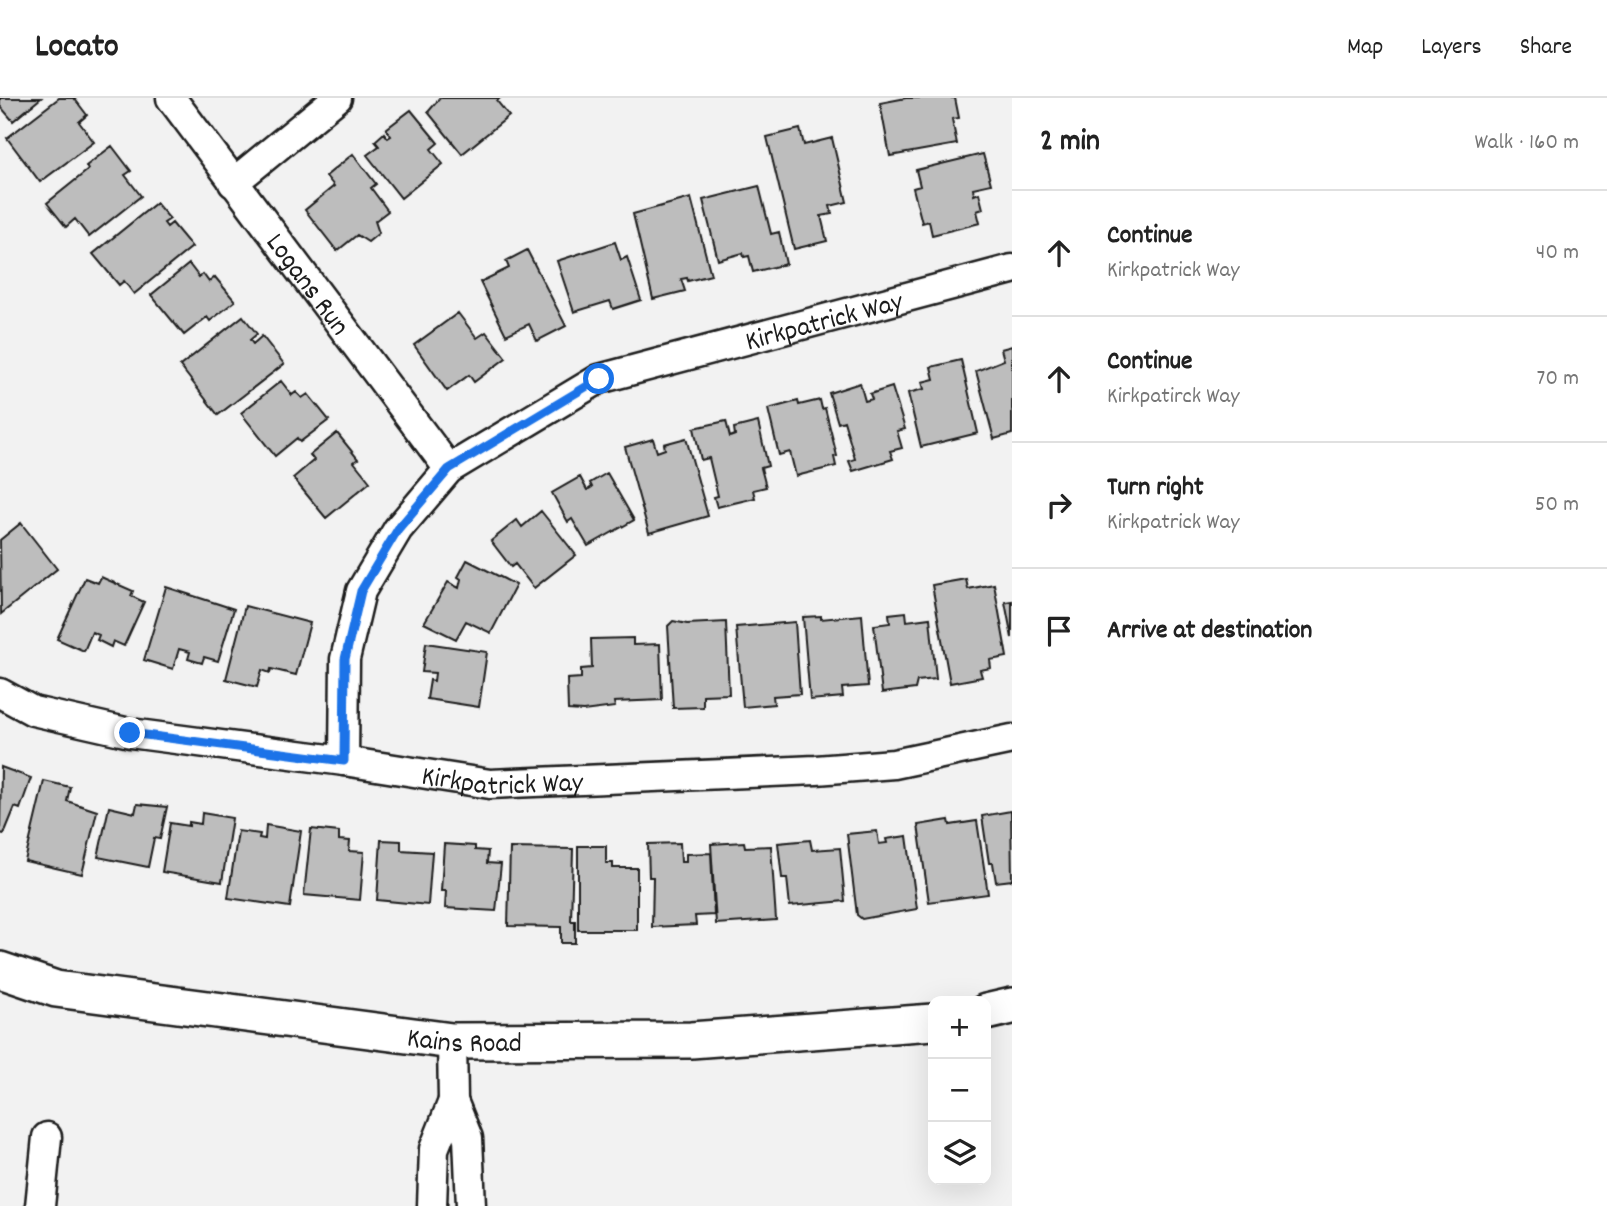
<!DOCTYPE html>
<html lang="en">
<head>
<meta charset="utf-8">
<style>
  body { margin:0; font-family:Dekko,sans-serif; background:#f2f2f2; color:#222 }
  .controls { position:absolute; right:21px; bottom:21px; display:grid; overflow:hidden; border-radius:14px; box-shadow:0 7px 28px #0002 }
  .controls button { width:63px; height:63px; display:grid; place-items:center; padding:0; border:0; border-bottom:2px solid #e0e0e0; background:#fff; color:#222; font:35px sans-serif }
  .stop { position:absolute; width:21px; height:21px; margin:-16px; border:5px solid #1a73e8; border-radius:50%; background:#fff }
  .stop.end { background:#1a73e8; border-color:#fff; box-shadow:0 2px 7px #0008 }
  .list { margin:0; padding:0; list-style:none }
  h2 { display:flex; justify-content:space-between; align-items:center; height:91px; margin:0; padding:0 28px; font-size:30px }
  h2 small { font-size:23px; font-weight:400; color:#767676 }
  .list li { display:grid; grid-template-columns:46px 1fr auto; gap:21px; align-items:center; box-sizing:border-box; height:126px; padding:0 28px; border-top:2px solid #e0e0e0 }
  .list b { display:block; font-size:26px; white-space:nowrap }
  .list p { margin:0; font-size:23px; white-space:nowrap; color:#767676 }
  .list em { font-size:23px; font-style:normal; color:#767676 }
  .icon { flex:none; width:38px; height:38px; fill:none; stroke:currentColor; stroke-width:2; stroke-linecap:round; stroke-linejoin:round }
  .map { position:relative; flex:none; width:1012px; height:1108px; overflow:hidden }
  header { display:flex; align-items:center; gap:42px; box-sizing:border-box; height:98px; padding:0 35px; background:#fff; border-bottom:2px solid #e0e0e0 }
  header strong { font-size:33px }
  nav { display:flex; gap:38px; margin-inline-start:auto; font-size:24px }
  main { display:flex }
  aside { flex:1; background:#fff }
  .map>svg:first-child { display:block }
</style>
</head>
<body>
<header>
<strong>Locato</strong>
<nav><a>Map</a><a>Layers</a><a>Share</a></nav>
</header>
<main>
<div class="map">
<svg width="1012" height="1108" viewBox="0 0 1012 1108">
  <rect width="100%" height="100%" fill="#f2f2f2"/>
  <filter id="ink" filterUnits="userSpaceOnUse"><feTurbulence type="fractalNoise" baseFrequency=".0143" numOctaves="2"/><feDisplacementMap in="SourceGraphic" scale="14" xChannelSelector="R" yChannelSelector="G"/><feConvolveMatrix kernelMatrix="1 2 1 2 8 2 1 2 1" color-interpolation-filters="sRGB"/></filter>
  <g filter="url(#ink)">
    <!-- building -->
    <path fill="#bdbdbd" stroke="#1c1c1c" stroke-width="2" d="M 0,0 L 41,0 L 13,23 L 0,8 Z
      M 59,0 L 74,0 L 87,17 L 79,24 L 94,44 L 40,84 L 7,40 Z
      M 440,0 L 500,0 L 497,3 L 509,18 L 462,56 L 428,14 Z
      M 906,0 L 955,0 L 959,20 L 952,21 L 957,46 L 890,58 L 880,5 Z
      M 411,12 L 438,45 L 431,51 L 443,66 L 401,100 L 367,57 L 379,48 L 375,43 L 384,35 L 388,40 L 391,38 L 386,31 Z
      M 800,31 L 804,47 L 832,40 L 847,104 L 830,108 L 832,116 L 821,118 L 827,143 L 794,151 L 767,39 Z
      M 112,48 L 131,73 L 125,77 L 141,98 L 89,139 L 75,121 L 66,129 L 47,105 L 88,72 L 86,68 Z
      M 353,56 L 376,86 L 371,90 L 388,113 L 375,123 L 379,135 L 368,144 L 357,137 L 337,153 L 305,112 L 334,88 L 326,78 Z
      M 983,56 L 991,86 L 973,90 L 974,97 L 979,95 L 983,111 L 977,113 L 980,125 L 932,137 L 929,123 L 922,125 L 913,90 L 920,88 L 916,72 Z
      M 759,88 L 771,136 L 779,134 L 786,166 L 753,174 L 749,158 L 744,159 L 743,155 L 718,162 L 703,102 Z
      M 691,100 L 711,177 L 688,183 L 687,180 L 681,181 L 685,193 L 653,201 L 633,116 Z
      M 156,105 L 170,121 L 164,125 L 167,129 L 172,125 L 192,149 L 134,196 L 124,183 L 119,187 L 93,156 Z
      M 615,144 L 621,162 L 627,159 L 641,202 L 613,211 L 610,203 L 574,214 L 557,163 Z
      M 527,152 L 566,228 L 537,243 L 529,226 L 506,237 L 480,184 L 509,170 L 506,163 Z
      M 189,166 L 199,179 L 203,176 L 209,184 L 215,179 L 235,203 L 210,223 L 207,219 L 184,237 L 151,197 Z
      M 458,215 L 477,240 L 486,234 L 506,260 L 474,284 L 469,277 L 447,293 L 414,247 Z
      M 243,218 L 257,236 L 250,242 L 253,246 L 262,238 L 284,266 L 218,317 L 180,268 Z
      M 1012,248 L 1012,336 L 994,341 L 976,273 L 1004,262 L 1001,251 Z
      M 961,262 L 978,335 L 921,349 L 908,295 L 924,291 L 922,284 L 934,281 L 931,269 Z
      M 281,283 L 292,297 L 296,294 L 302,300 L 308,296 L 329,322 L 300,344 L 297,340 L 275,358 L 241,315 Z
      M 860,285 L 865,303 L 872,301 L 870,296 L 892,289 L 905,331 L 897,333 L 902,350 L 890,353 L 893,361 L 853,373 L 849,363 L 855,361 L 844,323 L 838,325 L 829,295 Z
      M 820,302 L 822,311 L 825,310 L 837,358 L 834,359 L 836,368 L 796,378 L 790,354 L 779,357 L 768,311 L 798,303 L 799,307 Z
      M 726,323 L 730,339 L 735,337 L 734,330 L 758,324 L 768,368 L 761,370 L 766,389 L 753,392 L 755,400 L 717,409 L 714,399 L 718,398 L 709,360 L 701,362 L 694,330 Z
      M 337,335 L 358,361 L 354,364 L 370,384 L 326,420 L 293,380 L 314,362 L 310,357 Z
      M 686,340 L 708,418 L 649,435 L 625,349 L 653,341 L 657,354 L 665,351 L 664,346 Z
      M 607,375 L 634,422 L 588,448 L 572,421 L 568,424 L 552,395 L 580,379 L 587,392 L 592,389 L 590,385 Z
      M 541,413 L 576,457 L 534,490 L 515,466 L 511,469 L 491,443 L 517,422 L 522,429 Z
      M 21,425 L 57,471 L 1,516 L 0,442 Z
      M 467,462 L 516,487 L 491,535 L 466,523 L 456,541 L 424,525 L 448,484 L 459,490 L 461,481 L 458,479 Z
      M 101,479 L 133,493 L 131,498 L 144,504 L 124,548 L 113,543 L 111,549 L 97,542 L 99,537 L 92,534 L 84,553 L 57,541 L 85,480 L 98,485 Z
      M 966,481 L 968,491 L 994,486 L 1007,559 L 990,562 L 991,570 L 980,572 L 982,579 L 950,585 L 932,487 Z
      M 166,489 L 234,511 L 218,563 L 204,559 L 202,565 L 188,561 L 190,554 L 179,551 L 173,571 L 144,562 Z
      M 1012,503 L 1012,540 L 1005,504 Z
      M 245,508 L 310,525 L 296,577 L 271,571 L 270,575 L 262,572 L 257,589 L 226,581 Z
      M 906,514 L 907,523 L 930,520 L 936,581 L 917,583 L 915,591 L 882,595 L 874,527 L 890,525 L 889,516 Z
      M 862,517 L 868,588 L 842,590 L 843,599 L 810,602 L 803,519 L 821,518 L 821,521 Z
      M 673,523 L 687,526 L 726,524 L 729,596 L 703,597 L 703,609 L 673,610 L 668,528 Z
      M 795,524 L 800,596 L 773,598 L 774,606 L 743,609 L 736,529 Z
      M 633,540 L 633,547 L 660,546 L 662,602 L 614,604 L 615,609 L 583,613 L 568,612 L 567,581 L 581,580 L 581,571 L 592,570 L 591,541 Z
      M 426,545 L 487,554 L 479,609 L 427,601 L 430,582 L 434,583 L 435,575 L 422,574 Z
      M 1,669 L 31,680 L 20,711 L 15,709 L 4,736 L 0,735 Z
      M 44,683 L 70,689 L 67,703 L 97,713 L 82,776 L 25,763 Z
      M 137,706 L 167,709 L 160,741 L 154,740 L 148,769 L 98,759 L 109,709 L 135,715 Z
      M 1011,713 L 1012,782 L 996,784 L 993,765 L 989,765 L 982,718 Z
      M 202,715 L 232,720 L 222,784 L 162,774 L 170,725 L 189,728 L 189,724 L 201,726 Z
      M 949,722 L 950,727 L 977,723 L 988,796 L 929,804 L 918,727 Z
      M 266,727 L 301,733 L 290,809 L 228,800 L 238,733 L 260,736 L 259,740 L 265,741 Z
      M 311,731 L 339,734 L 339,742 L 350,743 L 349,753 L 364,754 L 360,802 L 304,797 Z
      M 877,733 L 879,746 L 887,745 L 886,741 L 907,738 L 917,811 L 862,821 L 857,817 L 847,736 Z
      M 381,742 L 401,743 L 401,752 L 432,754 L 428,807 L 377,802 Z
      M 810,742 L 812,752 L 840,750 L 845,803 L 790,808 L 787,780 L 782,780 L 778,745 Z
      M 744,744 L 745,749 L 771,748 L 776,822 L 716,826 L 711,746 Z
      M 680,745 L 681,764 L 686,764 L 686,756 L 711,755 L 714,817 L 695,818 L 696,827 L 652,829 L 653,779 L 649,779 L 648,746 Z
      M 444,746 L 475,748 L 475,752 L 488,753 L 487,765 L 501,766 L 496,813 L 445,810 L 446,793 L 441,793 Z
      M 578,748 L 606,748 L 606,765 L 613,765 L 613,770 L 637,770 L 637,832 L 578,832 Z
      M 510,750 L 573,751 L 571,823 L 575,823 L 575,845 L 561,845 L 561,829 L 508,828 Z"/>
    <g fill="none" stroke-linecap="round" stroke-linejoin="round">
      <!-- minor casing -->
      <g stroke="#1c1c1c" stroke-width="33">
        <g id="minor">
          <path id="s1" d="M 171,0 L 449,371"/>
          <path d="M 233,85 L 337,0"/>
          <path id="s2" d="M 0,595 L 33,613 L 130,635 L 344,663 L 490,686 L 816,672 L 894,666 L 1012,641"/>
          <path id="s3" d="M 344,663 L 345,561 L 361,493 L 398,431 L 449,371 L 599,281 L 1012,171"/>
          <path d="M 452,943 L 453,1003 L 468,1040 L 471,1108"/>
          <path d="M 40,1108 L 47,1039"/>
          <path d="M 432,1108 L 434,1051 L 453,1003"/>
        </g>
      </g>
      <!-- tertiary casing -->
      <g stroke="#1c1c1c" stroke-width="40">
        <g id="tertiary">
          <path id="s4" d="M 0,872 L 56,891 L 452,943 L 691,942 L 933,924"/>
          <path d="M 986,914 L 1012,908"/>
        </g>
      </g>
      <!-- minor -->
      <use href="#minor" stroke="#fff" stroke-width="28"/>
      <!-- tertiary -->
      <use href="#tertiary" stroke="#fff" stroke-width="35"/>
    </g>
  </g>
  <g fill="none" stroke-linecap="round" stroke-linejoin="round" filter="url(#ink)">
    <!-- route -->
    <path stroke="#1a73e8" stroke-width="9" d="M 130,635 L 344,663 L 345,561 L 361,493 L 398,431 L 449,371 L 599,281"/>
  </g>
  <g text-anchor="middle" stroke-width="6" stroke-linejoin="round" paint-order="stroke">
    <!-- street labels -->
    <g font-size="28" fill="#1c1c1c" stroke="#fff">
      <text dy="10" stroke="none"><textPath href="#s1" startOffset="231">Logans Run</textPath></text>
      <text dy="10" stroke="none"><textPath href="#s3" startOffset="730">Kirkpatrick Way</textPath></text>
      <text dy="10" stroke="none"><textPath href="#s2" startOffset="513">Kirkpatrick Way</textPath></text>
      <text dy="10" stroke="none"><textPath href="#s4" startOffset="471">Kains Road</textPath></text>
    </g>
  </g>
</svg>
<div class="controls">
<button>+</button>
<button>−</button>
<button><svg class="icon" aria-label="layers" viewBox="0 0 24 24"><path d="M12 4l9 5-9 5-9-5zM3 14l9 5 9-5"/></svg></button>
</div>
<div class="stop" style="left:599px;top:281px"></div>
<div class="stop end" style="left:130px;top:635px"></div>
</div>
<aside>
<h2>2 min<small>Walk · 160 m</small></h2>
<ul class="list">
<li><svg class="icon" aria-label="ahead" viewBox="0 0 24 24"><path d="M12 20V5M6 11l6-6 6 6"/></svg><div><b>Continue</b><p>Kirkpatrick Way</p></div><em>40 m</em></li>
<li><svg class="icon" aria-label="ahead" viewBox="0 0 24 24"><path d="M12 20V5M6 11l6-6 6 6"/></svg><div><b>Continue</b><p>Kirkpatirck Way</p></div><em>70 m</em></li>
<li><svg class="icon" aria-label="right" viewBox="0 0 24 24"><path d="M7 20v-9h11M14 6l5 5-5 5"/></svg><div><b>Turn right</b><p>Kirkpatrick Way</p></div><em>50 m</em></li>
<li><svg class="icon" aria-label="arrive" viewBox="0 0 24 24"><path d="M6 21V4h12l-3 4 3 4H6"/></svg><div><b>Arrive at destination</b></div></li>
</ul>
</aside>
</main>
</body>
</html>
